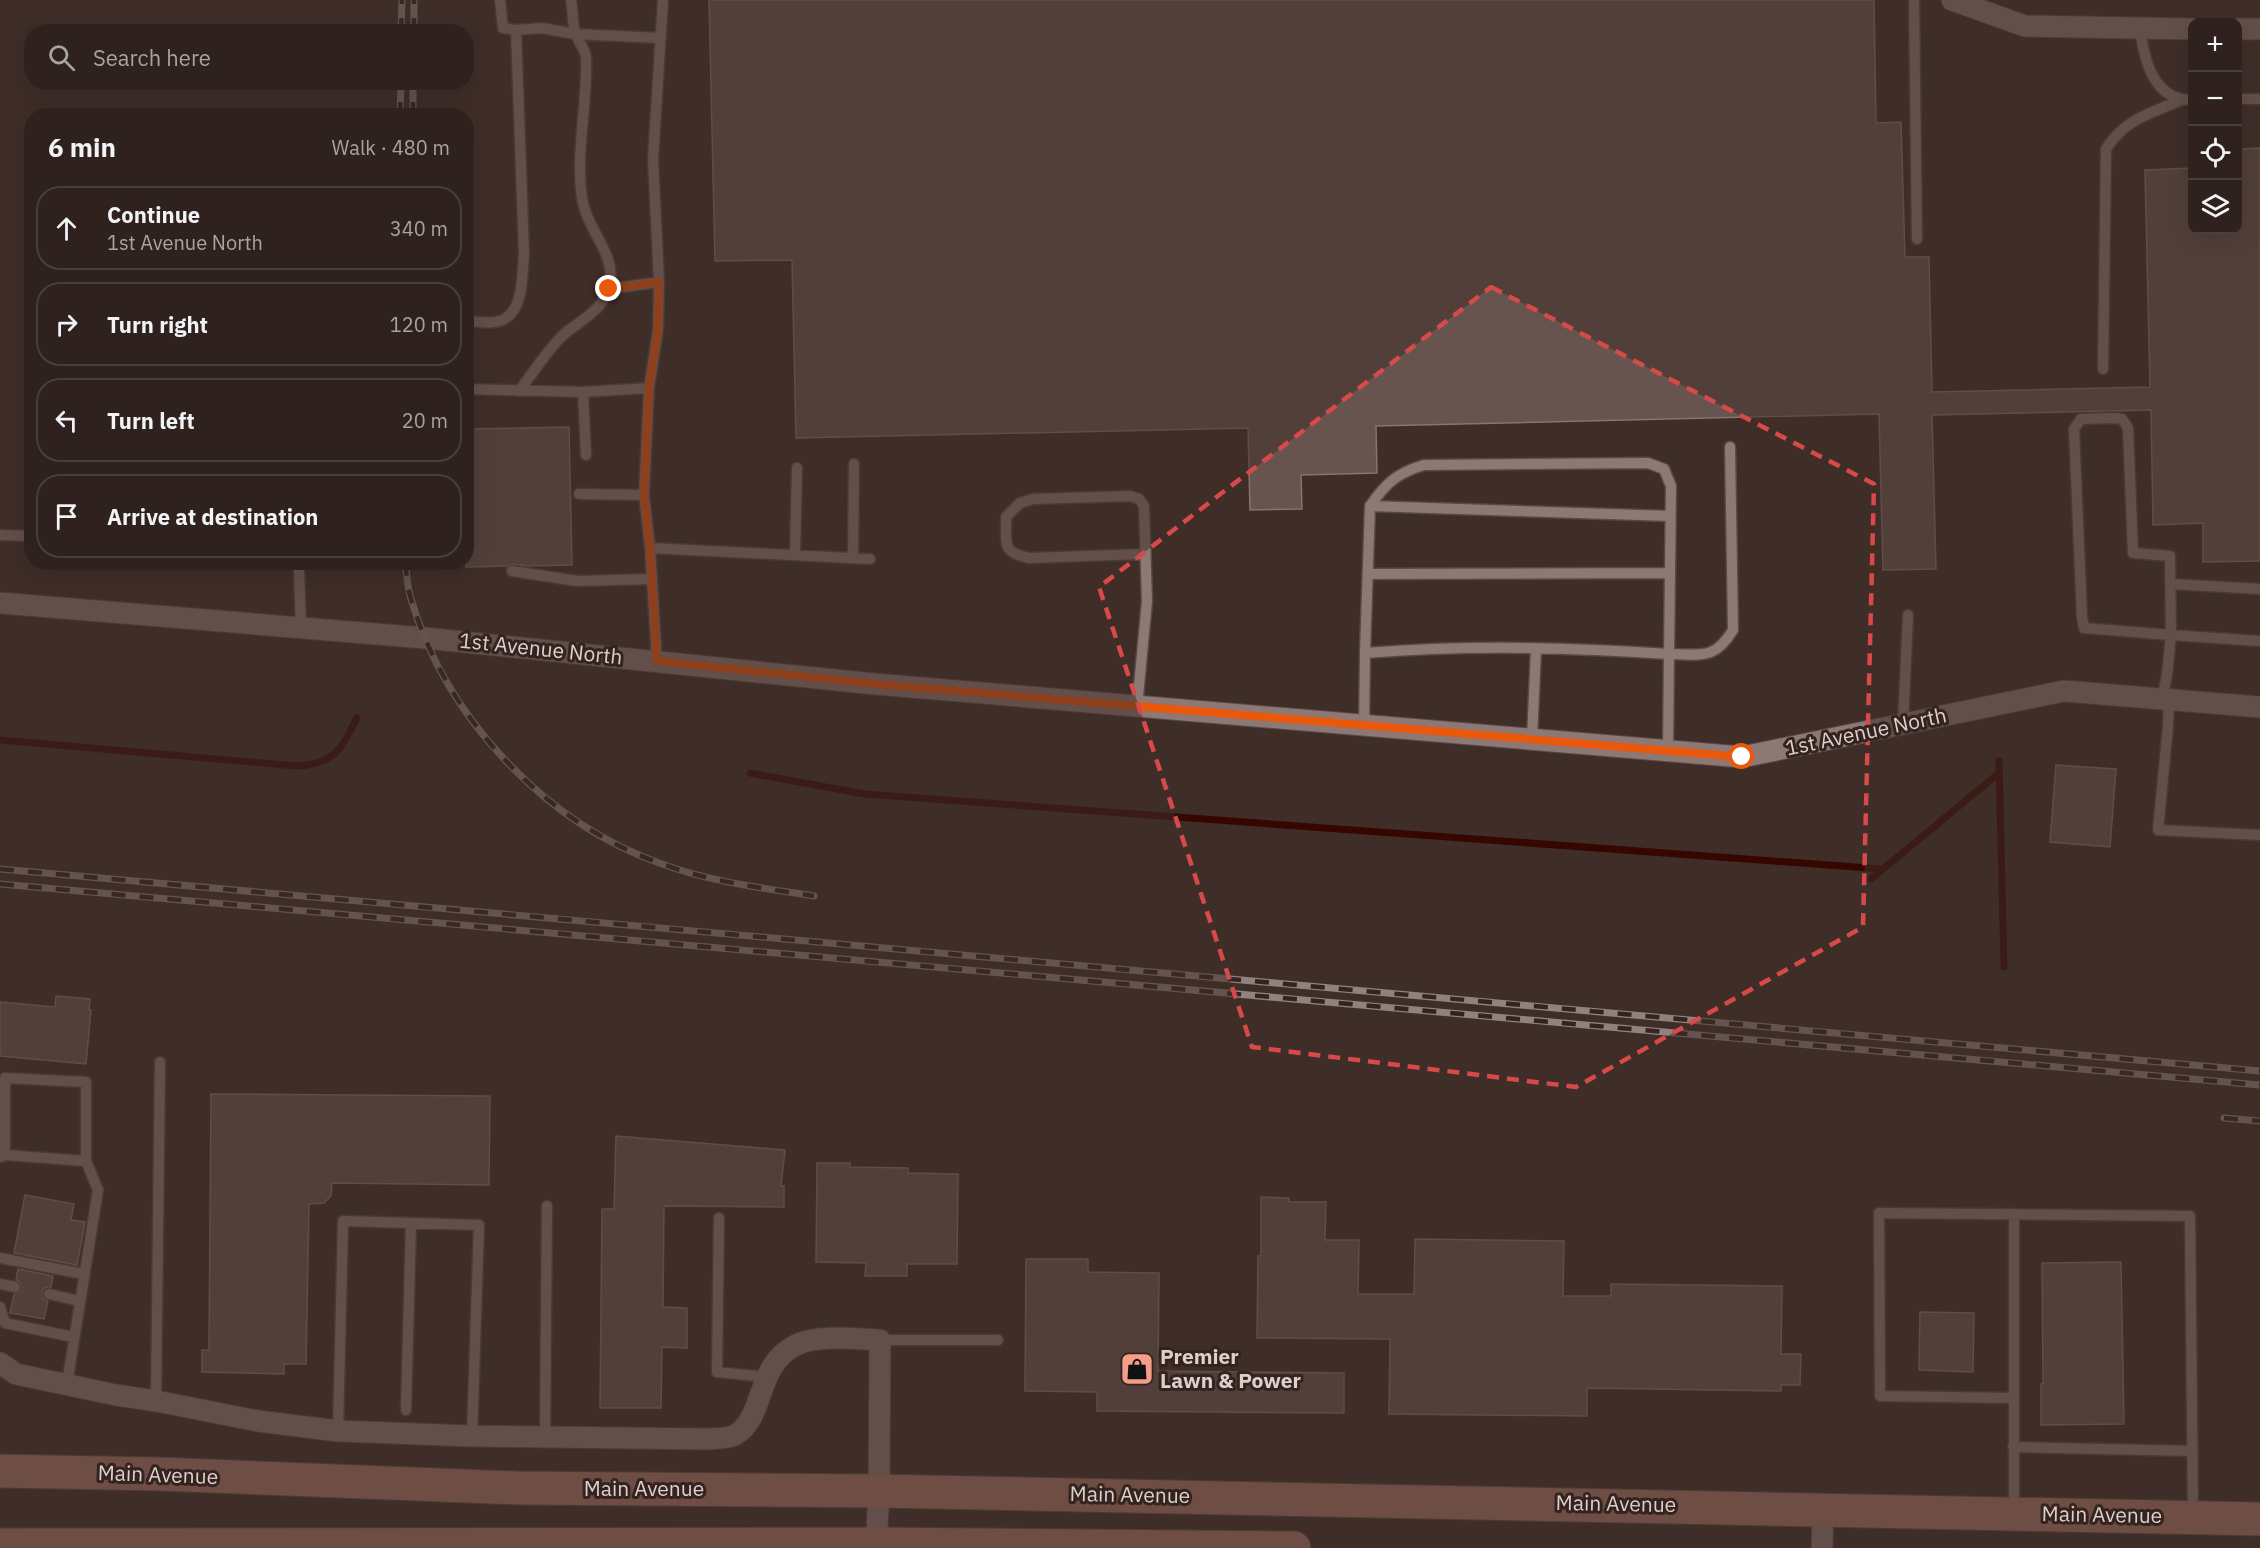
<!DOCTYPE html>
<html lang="en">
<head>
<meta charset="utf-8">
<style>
  body { margin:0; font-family:"IBM Plex Sans",sans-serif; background:#372a27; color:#f1f3f6 }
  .controls { position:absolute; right:18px; top:18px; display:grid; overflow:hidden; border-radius:12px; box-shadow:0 6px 24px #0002 }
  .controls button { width:54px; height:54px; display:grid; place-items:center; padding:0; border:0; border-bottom:2px solid #4a3f3c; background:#2f221e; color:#f1f3f6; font:30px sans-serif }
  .stop { position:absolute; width:18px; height:18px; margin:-14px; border:4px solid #ea580c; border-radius:50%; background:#fff }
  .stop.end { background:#ea580c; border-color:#fff; box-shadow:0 2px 6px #0008 }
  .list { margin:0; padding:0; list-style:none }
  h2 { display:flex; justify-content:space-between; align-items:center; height:78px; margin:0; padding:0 24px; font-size:26px }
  h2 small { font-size:20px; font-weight:400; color:#a7a4a4 }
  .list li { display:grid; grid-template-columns:39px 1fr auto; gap:18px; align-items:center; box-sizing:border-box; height:84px; margin:0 12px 12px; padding:0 12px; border:2px solid #4a3f3c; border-radius:24px }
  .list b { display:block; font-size:22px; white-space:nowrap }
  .list p { margin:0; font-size:20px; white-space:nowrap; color:#a7a4a4 }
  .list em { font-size:20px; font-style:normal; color:#a7a4a4 }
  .icon { flex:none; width:33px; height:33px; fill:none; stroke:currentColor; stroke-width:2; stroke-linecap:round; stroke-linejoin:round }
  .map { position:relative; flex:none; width:2260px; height:1548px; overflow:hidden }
  .search { position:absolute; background:#2f221e; box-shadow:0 6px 24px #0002; left:24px; top:24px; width:450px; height:66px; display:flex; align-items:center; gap:15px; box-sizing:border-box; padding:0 21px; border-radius:24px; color:#a7a4a4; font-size:22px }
  .panel { position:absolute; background:#2f221e; box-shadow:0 6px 24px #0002; left:24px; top:108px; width:450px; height:462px; border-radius:24px }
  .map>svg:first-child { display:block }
</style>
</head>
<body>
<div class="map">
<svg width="2260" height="1548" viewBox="0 0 2260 1548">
  <rect width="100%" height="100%" fill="#3f2d28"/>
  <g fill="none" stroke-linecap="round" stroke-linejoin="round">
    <!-- stream -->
    <path stroke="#360600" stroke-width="7" d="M 0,740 L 297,766 C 335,764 341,749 357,718
      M 1999,761 L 2004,967
      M 750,773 L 864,794 L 1882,869
      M 1871,879 L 1999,773"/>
  </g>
  <!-- building -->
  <path fill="#68544f" stroke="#88736e" stroke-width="1.5" d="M 709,0 L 1874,0 L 1876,123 L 1901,122 L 1905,257 L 1929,257 L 1932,392 L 2150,387 L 2145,170 L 2193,168 L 2193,230 L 2238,230 L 2238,149 L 2260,148 L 2260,561 L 2203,562 L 2203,523 L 2153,525 L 2151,410 L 1932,415 L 1936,569 L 1883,570 L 1879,414 L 1376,426 L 1377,473 L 1301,475 L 1302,509 L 1250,510 L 1248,428 L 796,438 L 792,260 L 715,261 Z
    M 569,427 L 572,565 L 526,566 L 513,564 L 507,566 L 466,567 L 466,429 Z
    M 2056,765 L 2116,769 L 2110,847 L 2050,842 Z
    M 56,996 L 90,999 L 89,1010 L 91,1010 L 86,1064 L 0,1056 L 0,1002 L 55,1007 Z
    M 211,1094 L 490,1096 L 489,1185 L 332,1183 L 331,1196 L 324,1203 L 309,1204 L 306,1364 L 284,1364 L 284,1374 L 202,1372 L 202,1350 L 209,1350 Z
    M 616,1136 L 785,1150 L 781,1186 L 784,1186 L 784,1207 L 664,1206 L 663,1307 L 687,1308 L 687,1348 L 662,1347 L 661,1408 L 600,1408 L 602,1209 L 614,1209 Z
    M 817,1163 L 850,1163 L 850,1167 L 908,1168 L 908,1173 L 958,1174 L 957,1264 L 907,1264 L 907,1276 L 865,1276 L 866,1263 L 816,1262 Z
    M 25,1195 L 74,1204 L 71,1220 L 85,1222 L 77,1265 L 14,1253 Z
    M 1261,1197 L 1289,1198 L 1289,1202 L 1326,1202 L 1325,1240 L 1359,1240 L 1358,1294 L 1414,1294 L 1415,1239 L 1564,1241 L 1563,1296 L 1611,1296 L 1611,1284 L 1782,1286 L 1781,1354 L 1801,1354 L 1800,1385 L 1781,1385 L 1781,1391 L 1587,1388 L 1587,1416 L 1389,1414 L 1390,1339 L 1257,1338 L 1258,1256 L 1261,1256 Z
    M 1026,1259 L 1088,1259 L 1088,1272 L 1159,1273 L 1158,1371 L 1344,1373 L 1344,1413 L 1097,1411 L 1097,1392 L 1025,1391 Z
    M 2121,1262 L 2124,1424 L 2041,1425 L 2041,1384 L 2043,1384 L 2042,1263 Z
    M 18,1269 L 53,1276 L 51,1287 L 44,1288 L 42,1293 L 44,1299 L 48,1301 L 44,1319 L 10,1313 L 14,1294 L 20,1292 L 22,1288 L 20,1282 L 16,1280 Z
    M 1920,1312 L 1974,1313 L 1973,1372 L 1919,1370 Z"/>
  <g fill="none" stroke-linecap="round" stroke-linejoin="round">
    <!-- lane casing -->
    <g stroke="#584946" stroke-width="13">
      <path id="lane" d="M 500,0 L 503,28 L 516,30 L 542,28 L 575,34 L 661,38
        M 1914,0 L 1917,239
        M 2140,28 C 2144,60 2153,100 2192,100
        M 2238,99 L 2260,99
        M 468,141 L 468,389
        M 609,289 L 659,282
        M 468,321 C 480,322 496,325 506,318 C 524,306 522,273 524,254 L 516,30
        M 2103,369 L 2106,149 C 2125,119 2151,113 2182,100
        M 649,388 L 644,495 L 650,548 L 657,661
        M 466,389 L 583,392 L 649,388 L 658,330 L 659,282 L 653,159 L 663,0
        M 519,391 C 533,373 546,352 562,336 C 577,322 603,311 609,288 C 618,256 589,233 583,203 C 574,160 588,103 586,57 C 585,47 577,41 575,32 C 572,22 573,10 571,0
        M 583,392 L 586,455
        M 2114,418 L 2122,419 L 2128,428 L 2133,553 L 2170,556 L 2171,635 L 2084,628 L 2082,617 L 2074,429 L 2081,419 Z
        M 579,494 L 644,495
        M 1370,506 L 1670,516
        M 0,535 L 32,536
        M 650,548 L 870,559
        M 795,555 L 797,468
        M 853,558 L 854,464
        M 297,562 L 299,569 L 301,628
        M 512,571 L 577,581 L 652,579
        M 1368,574 L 1670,573
        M 2171,584 L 2260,589
        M 1365,653 L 1370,506 C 1386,483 1397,473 1424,465 L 1648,463 L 1664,469 L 1671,486 L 1669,654 C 1701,654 1714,661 1733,630 L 1730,447
        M 2162,699 L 2167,675 L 2171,635 L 2260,641
        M 2169,699 L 2168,726 L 2158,830 L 2260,835
        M 1137,707 L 1147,601 L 1144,506 L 1139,499 L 1130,496 L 1033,499 L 1020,503 L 1006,517 C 1007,542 1000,552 1029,558 L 1145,554
        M 1903,724 L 1908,615
        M 1364,726 L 1365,653 C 1464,645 1570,647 1669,654 L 1668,751
        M 1532,739 L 1536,649
        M 5,1155 L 5,1078 L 86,1082 L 86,1161
        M 0,1157 L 5,1155 L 86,1161 L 98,1190 L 67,1384
        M 719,1218 L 717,1372 L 766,1377
        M 0,1258 L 84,1274
        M 0,1284 L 15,1287
        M 49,1294 L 79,1301
        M 0,1307 L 5,1323 L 73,1337
        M 880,1340 L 998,1340
        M 2013,1398 L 1880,1396 L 1879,1213 L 2190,1216 L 2193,1515
        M 156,1401 L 160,1062
        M 406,1410 L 411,1223
        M 338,1431 L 343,1221 L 479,1225 L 472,1436
        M 545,1436 L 547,1206
        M 2013,1447 L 2193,1451
        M 2014,1511 L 2014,1214"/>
    </g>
    <!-- street casing -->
    <g stroke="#584946" stroke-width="23">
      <path id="street" d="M 1952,0 L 2025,26 L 2192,29
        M 2238,29 L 2260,29
        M 0,603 L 425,638 L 875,684 L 1742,757 L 2064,691 L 2260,707
        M 0,1363 L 16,1374 L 116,1395 L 156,1401 L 258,1421 L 338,1431 L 472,1436 L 707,1439 C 715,1438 728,1439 735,1435 C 766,1417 755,1365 796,1345 C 817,1334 857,1339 880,1340 L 879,1491 L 876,1548
        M 1822,1548 L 1823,1508"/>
    </g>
    <!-- primary casing -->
    <g stroke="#584946" stroke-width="35">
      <path id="primary" d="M 0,1471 L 160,1474 L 519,1488 L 879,1491 L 2260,1519
        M 0,1545 L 876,1544 L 1294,1548"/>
    </g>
    <!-- lane -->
    <use href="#lane" stroke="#8e7873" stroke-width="10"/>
    <!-- street -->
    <use href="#street" stroke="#8e7873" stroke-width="21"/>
    <!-- primary -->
    <use href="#primary" stroke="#a47366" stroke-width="33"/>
    <!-- rail casing -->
    <g stroke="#90827e" stroke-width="7">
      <path id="rail" d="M 401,32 L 402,0
        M 414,32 L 414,0
        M 400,116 L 401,82
        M 413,116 L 413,82
        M 405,562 C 407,574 407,587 411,599 C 446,718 545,823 662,864 C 711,882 763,888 814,896
        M 0,869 L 2260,1071
        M 0,884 L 2260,1085
        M 2224,1118 L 2260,1121"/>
    </g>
    <!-- rail -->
    <use href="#rail" stroke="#34231e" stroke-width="4.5" stroke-dasharray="14" stroke-linecap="butt"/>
  </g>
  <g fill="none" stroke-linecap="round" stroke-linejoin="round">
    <!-- route -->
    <path stroke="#ea580c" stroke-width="8" d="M 609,289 L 659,282 L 658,330 L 649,388 L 644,495 L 650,548 L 657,661 L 875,684 L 1742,757"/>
  </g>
  <!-- marked area -->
  <path d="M0 0H2260V1548H0ZM 1491,287 L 1874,484 L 1863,927 L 1576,1087 L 1252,1047 L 1099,587 Z" fill="#3f2d28" fill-opacity=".55" fill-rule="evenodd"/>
  <path fill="none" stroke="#d74a49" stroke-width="4.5" stroke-dasharray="12 8" stroke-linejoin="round" d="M 1491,287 L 1874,484 L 1863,927 L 1576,1087 L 1252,1047 L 1099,587 Z"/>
  <!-- icons -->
  <defs>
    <g id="shop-square" transform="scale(1.725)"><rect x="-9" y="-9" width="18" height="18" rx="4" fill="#f49e89" stroke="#34231e"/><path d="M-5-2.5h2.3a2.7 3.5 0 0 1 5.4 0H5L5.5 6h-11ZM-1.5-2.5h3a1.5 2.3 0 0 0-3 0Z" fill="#111"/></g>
  </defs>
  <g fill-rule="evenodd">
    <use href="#shop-square" x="1137" y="1369"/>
  </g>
  <g text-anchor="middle" stroke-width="6" stroke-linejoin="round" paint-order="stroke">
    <!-- street labels -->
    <g font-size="21" fill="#dcd0cd" stroke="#34231e">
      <text transform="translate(541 649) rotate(6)" y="7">1st Avenue North</text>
      <text transform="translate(1866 732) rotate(-12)" y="7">1st Avenue North</text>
      <text transform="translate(158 1475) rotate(2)" y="7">Main Avenue</text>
      <text x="644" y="1496">Main Avenue</text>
      <text transform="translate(1130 1495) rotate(1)" y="7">Main Avenue</text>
      <text transform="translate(1616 1504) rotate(1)" y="7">Main Avenue</text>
      <text transform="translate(2102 1515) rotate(1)" y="7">Main Avenue</text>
    </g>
    <!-- poi labels -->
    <g font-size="21" font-weight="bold" fill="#dcd0cd" stroke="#34231e" text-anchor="start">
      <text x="1160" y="1364">Premier<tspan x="1160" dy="24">Lawn &amp; Power</tspan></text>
    </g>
  </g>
</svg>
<div class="controls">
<button>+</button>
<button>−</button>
<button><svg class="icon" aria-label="locate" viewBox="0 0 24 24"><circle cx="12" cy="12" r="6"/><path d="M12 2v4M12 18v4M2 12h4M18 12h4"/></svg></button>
<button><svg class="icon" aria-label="layers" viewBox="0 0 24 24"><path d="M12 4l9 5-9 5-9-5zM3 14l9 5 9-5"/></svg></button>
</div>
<div class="stop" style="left:1742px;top:757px"></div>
<div class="stop end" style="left:609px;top:289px"></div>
<div class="search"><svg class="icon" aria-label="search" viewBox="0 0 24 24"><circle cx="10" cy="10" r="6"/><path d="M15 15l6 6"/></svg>Search here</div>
<section class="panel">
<h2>6 min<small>Walk · 480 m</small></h2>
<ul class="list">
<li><svg class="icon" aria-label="ahead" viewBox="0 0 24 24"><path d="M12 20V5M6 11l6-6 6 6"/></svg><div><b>Continue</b><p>1st Avenue North</p></div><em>340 m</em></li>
<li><svg class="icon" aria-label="right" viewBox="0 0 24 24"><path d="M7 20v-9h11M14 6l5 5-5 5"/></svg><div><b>Turn right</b></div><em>120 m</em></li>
<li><svg class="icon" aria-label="left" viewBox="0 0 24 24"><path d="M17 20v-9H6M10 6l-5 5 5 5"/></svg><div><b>Turn left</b></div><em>20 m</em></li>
<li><svg class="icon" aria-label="arrive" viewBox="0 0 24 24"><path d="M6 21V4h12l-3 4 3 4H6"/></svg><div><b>Arrive at destination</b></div></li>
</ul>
</section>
</div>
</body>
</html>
